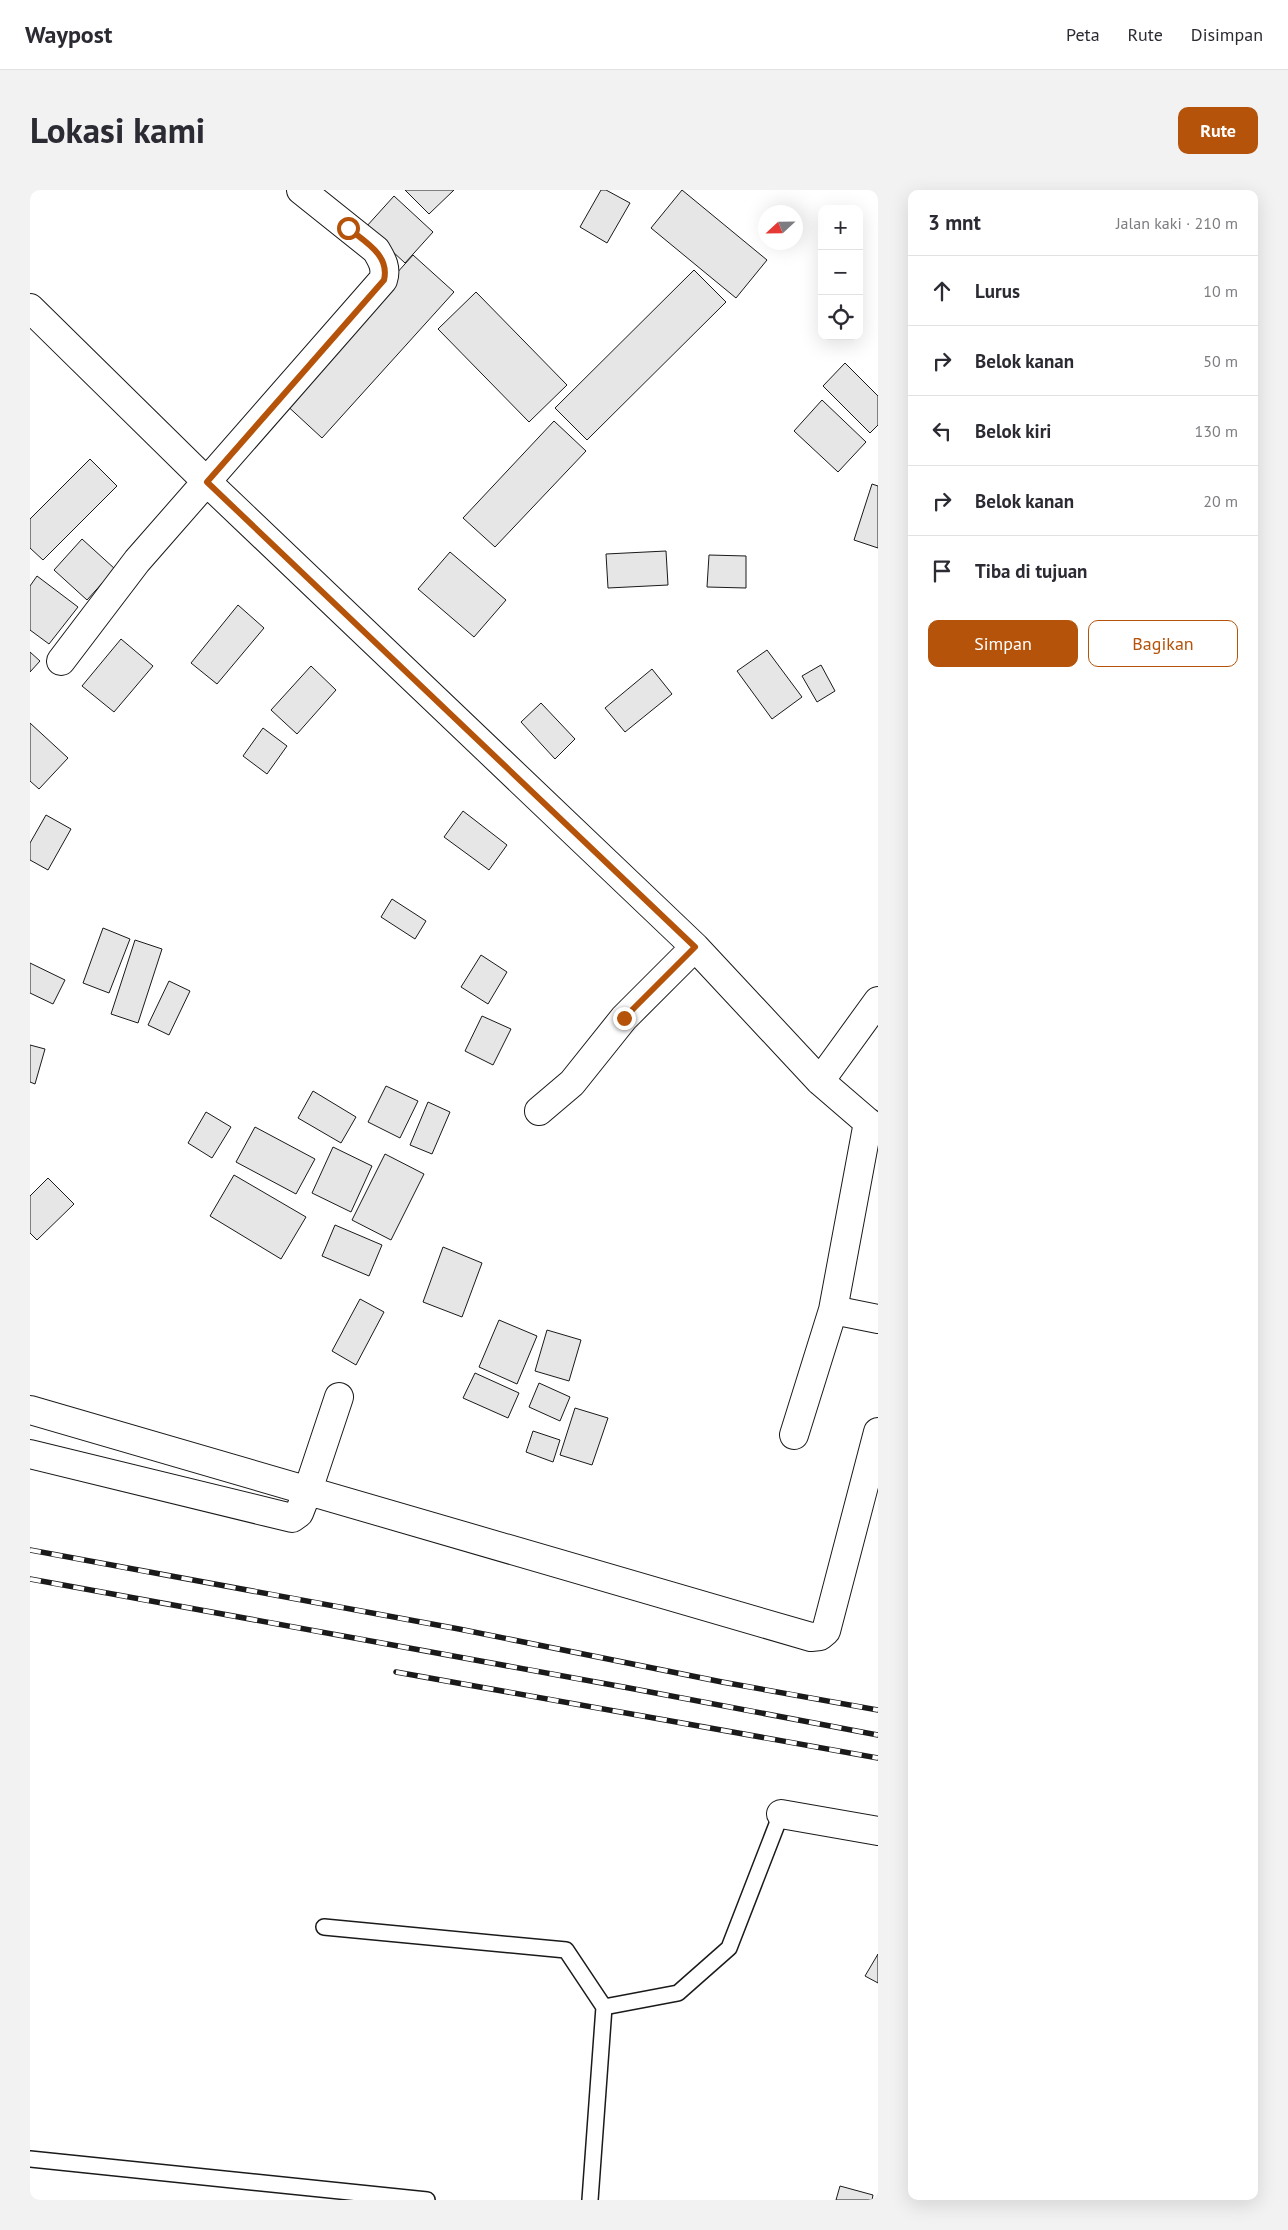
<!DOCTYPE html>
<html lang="id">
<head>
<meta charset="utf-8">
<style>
  body { margin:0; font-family:"PT Sans",sans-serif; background:#f2f2f3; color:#2b2b33 }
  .controls { position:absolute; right:15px; top:15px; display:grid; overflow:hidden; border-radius:10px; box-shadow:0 5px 20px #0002 }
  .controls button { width:45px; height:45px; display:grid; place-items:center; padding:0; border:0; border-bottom:1px solid #e1e1e2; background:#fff; color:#2b2b33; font:25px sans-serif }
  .compass { position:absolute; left:728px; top:15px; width:45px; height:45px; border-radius:50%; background:#fff; box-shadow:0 5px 20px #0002; rotate:248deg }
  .stop { position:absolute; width:15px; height:15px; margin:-11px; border:4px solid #b45309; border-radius:50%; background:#fff }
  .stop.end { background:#b45309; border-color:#fff; box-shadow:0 1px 5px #0008 }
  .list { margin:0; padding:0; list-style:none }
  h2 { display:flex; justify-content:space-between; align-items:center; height:65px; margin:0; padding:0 20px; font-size:21px }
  h2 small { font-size:16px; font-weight:400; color:#7c7c81 }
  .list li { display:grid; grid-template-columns:32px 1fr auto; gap:15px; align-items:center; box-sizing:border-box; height:70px; padding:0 20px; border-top:1px solid #e1e1e2 }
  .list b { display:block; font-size:19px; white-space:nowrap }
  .list em { font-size:16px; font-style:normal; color:#7c7c81 }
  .actions { display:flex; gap:10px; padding:15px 20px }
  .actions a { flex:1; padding:11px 0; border:1px solid #b45309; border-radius:10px; text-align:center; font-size:18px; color:#b45309 }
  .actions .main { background:#b45309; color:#fff }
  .icon { flex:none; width:28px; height:28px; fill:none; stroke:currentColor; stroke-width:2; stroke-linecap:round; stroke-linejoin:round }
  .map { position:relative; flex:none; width:848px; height:2010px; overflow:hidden; border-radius:10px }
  header { display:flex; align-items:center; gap:30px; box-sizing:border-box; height:70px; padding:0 25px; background:#fff; border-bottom:1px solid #e1e1e2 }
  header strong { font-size:24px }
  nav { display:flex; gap:28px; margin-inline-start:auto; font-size:18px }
  .intro { display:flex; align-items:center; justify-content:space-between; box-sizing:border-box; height:120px; padding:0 30px }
  h1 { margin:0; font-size:35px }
  .button { padding:12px 22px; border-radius:10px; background:#b45309; color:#fff; font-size:18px; font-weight:700 }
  main { display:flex; gap:30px; padding:0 30px }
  aside { flex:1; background:#fff; border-radius:10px; box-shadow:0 5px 20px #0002 }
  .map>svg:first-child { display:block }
</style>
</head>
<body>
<header>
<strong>Waypost</strong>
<nav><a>Peta</a><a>Rute</a><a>Disimpan</a></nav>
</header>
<div class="intro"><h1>Lokasi kami</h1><a class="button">Rute</a></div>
<main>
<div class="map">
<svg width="848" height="2010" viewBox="0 0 848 2010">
  <rect width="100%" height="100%" fill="#fff"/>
  <!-- building -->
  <path fill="#e6e6e6" stroke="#1a1a1a" d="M 375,0 L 424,0 L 399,24 Z
    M 571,0 L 576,0 L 600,13 L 577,53 L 550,37 Z
    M 652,0 L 737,70 L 706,108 L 621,38 Z
    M 364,6 L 403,42 L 375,73 L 336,37 Z
    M 383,65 L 424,102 L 292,248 L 252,211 Z
    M 664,80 L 696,112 L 557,250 L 525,218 Z
    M 446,102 L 537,195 L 499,232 L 408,139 Z
    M 815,173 L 848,206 L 848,235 L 840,243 L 793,196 Z
    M 792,210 L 836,252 L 808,282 L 764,241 Z
    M 524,231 L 556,261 L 465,357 L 433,328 Z
    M 60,269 L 87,296 L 13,370 L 0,358 L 0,329 Z
    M 842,294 L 848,296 L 848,358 L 824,350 Z
    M 52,349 L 85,379 L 57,410 L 24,380 Z
    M 636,361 L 638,395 L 578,398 L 576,364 Z
    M 420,362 L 476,410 L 444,447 L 388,399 Z
    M 679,365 L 716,366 L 716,398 L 677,397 Z
    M 7,386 L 48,417 L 19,454 L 0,440 L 0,396 Z
    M 208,415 L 234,438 L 187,494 L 161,473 Z
    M 91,449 L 123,476 L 84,522 L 52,496 Z
    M 737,460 L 772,507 L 742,529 L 707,481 Z
    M 0,462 L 10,471 L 0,482 Z
    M 791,475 L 805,501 L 787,512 L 772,486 Z
    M 281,476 L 306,500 L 267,544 L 241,520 Z
    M 622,479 L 642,504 L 595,542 L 575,518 Z
    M 511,513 L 545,549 L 525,569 L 491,532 Z
    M 0,533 L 38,568 L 9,599 L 0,591 Z
    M 233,538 L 257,556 L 237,584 L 213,566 Z
    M 433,621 L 477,655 L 459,680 L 414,647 Z
    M 16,625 L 41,639 L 18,680 L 0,670 L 0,653 Z
    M 362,709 L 396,731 L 385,749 L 351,727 Z
    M 73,738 L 100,749 L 79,803 L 53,793 Z
    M 105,750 L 132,759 L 108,833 L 81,824 Z
    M 451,765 L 477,782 L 458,814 L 431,797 Z
    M 0,773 L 35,790 L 23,814 L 0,803 Z
    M 139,791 L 160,801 L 139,845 L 118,835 Z
    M 452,826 L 481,839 L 463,875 L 435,861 Z
    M 0,855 L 15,859 L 5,894 L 0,892 Z
    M 356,896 L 388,911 L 370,948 L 338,932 Z
    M 283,901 L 326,927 L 311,953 L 268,928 Z
    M 398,912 L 420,922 L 402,964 L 380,955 Z
    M 176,922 L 201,937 L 182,968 L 158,953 Z
    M 225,937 L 285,969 L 266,1004 L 206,972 Z
    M 303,957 L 342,976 L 321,1022 L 282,1003 Z
    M 355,964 L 394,984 L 361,1050 L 322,1030 Z
    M 204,985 L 276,1027 L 251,1069 L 180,1026 Z
    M 18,988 L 44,1014 L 7,1050 L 0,1043 L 0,1006 Z
    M 305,1035 L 352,1055 L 339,1086 L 292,1066 Z
    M 413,1057 L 452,1073 L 432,1127 L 393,1112 Z
    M 330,1109 L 354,1122 L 326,1175 L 302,1161 Z
    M 469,1130 L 507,1146 L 487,1194 L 449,1177 Z
    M 517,1140 L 551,1150 L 539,1191 L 505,1181 Z
    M 445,1183 L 489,1203 L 478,1228 L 433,1208 Z
    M 509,1193 L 540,1207 L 530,1231 L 499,1217 Z
    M 545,1218 L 578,1228 L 562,1275 L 530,1265 Z
    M 503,1241 L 530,1250 L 523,1272 L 496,1262 Z
    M 848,1764 L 848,1793 L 835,1786 Z
    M 810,1996 L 843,2005 L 842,2010 L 806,2010 Z"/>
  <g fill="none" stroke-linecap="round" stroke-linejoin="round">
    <!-- lane casing -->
    <g stroke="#1a1a1a" stroke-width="18">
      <path id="lane" d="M 294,1737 L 536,1760 L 574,1817
        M 0,1969 L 397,2010
        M 560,2010 L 574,1817 L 648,1803 L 699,1758 L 751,1624"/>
    </g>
    <!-- street casing -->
    <g stroke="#1a1a1a" stroke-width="30">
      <path id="street" d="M 0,118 L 177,292 L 665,757 L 790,891 L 848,941
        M 31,471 L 107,371 L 353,90 C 357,78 352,70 346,60 L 271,0
        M 790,891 L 848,811
        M 509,921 L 542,893 L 594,828 L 665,757
        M 803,1120 L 848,1129
        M 0,1220 L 781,1447 L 790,1446 L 796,1441 L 848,1242
        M 764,1245 L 803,1120 L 838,932
        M 0,1264 L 262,1328 L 269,1323 L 278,1300 L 309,1207
        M 751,1624 L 848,1641"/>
    </g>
    <!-- lane -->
    <use href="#lane" stroke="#fff" stroke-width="15"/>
    <!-- street -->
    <use href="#street" stroke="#fff" stroke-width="28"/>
    <!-- rail casing -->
    <g stroke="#1a1a1a" stroke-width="5.5">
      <path id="rail" d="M 0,1360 L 429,1439 L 692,1492 L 848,1520
        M 0,1389 L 599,1498 L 848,1545
        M 366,1482 L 848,1568"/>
    </g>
    <!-- rail -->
    <use href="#rail" stroke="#fff" stroke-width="4" stroke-dasharray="11" stroke-linecap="butt"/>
  </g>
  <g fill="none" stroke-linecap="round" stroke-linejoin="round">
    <!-- route -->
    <path stroke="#b45309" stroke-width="6" d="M 318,38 C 335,52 360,65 354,90 L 177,292 L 665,757 L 594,828"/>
  </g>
</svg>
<div class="controls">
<button>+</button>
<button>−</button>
<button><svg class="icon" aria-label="locate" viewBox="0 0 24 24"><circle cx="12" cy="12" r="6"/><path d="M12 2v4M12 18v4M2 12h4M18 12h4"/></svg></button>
</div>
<svg class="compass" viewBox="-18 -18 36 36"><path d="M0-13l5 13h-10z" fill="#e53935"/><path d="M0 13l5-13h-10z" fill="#7c7c81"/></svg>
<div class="stop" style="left:318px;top:38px"></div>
<div class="stop end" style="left:594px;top:828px"></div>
</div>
<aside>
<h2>3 mnt<small>Jalan kaki · 210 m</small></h2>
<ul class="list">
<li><svg class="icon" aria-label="ahead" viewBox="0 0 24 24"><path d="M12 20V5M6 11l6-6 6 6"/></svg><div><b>Lurus</b></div><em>10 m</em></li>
<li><svg class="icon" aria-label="right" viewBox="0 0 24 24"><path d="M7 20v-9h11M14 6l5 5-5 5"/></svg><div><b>Belok kanan</b></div><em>50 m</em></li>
<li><svg class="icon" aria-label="left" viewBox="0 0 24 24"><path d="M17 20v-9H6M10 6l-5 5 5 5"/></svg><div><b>Belok kiri</b></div><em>130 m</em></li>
<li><svg class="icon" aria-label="right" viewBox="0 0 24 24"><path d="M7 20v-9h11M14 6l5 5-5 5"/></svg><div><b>Belok kanan</b></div><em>20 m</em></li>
<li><svg class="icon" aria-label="arrive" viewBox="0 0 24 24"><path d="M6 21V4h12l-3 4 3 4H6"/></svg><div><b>Tiba di tujuan</b></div></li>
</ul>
<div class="actions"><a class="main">Simpan</a><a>Bagikan</a></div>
</aside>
</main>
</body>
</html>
